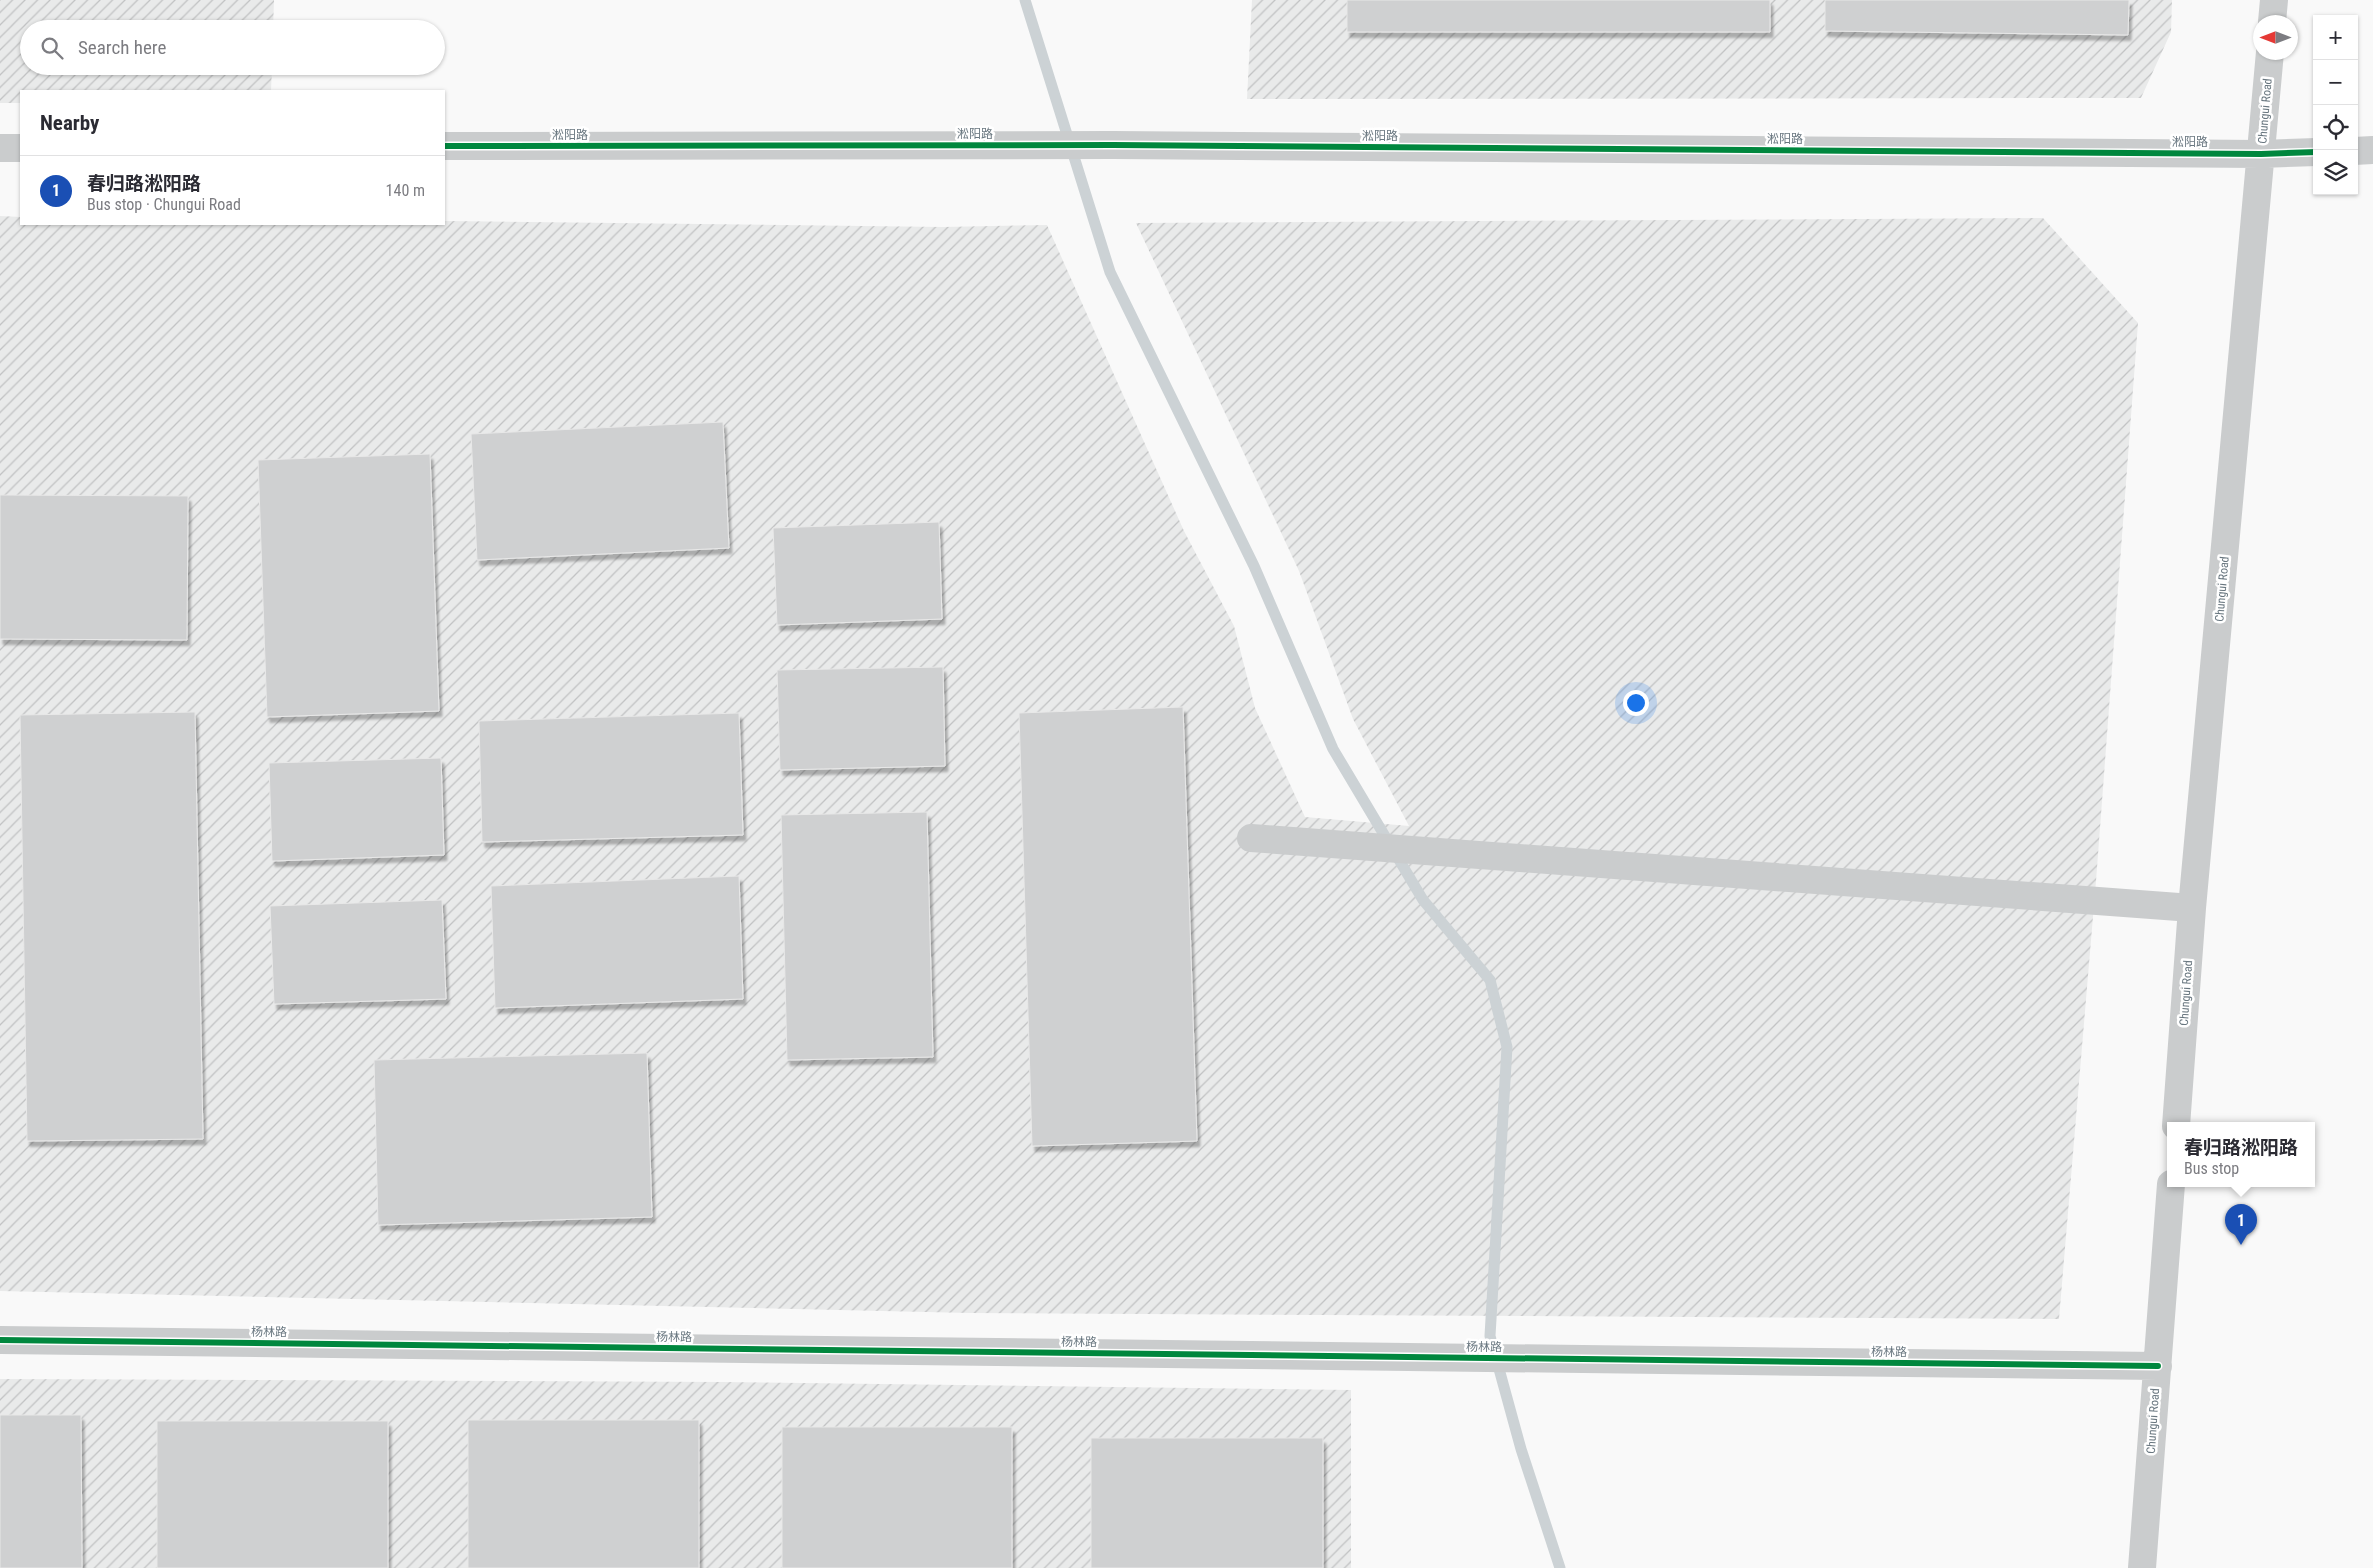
<!DOCTYPE html>
<html lang="en">
<head>
<meta charset="utf-8">
<style>
  body { margin:0; font-family:"Roboto Condensed","Noto Sans SC",sans-serif; background:#f7f7f7; color:#2b2b33 }
  .controls { position:absolute; right:15px; top:15px; display:grid; overflow:hidden; border-radius:0px; box-shadow:0 1px 4px #0004 }
  .controls button { width:45px; height:45px; display:grid; place-items:center; padding:0; border:0; border-bottom:1px solid #e1e1e2; background:#fff; color:#2b2b33; font:25px sans-serif }
  .compass { position:absolute; left:2253px; top:15px; width:45px; height:45px; border-radius:50%; background:#fff; box-shadow:0 1px 4px #0004; rotate:270deg }
  .you { position:absolute; left:1635px; top:702px; width:18px; height:18px; margin:-12px; border:4px solid #fff; border-radius:50%; background:#1a73e8; box-shadow:0 0 0 8px #1a73e833 }
  .badge { display:grid; place-items:center; width:32px; height:32px; border-radius:50%; background:#5d6169; color:#fff; font-size:16px; font-weight:700 }
  .pin { position:absolute; translate:-50% -41px; filter:drop-shadow(0 1px 2px #0008) }
  .pin::after { content:''; position:absolute; top:26px; width:18px; height:15px; background:inherit; clip-path:polygon(0 0,100% 0,50% 100%) }
  .popup { position:absolute; left:2167px; top:1122px; width:148px; height:65px; box-sizing:border-box; display:grid; place-content:center; border-radius:0px; background:#fff; filter:drop-shadow(0 1px 4px #0005); font-size:16px; white-space:nowrap; color:#7c7c81 }
  .popup b { font-size:19px; color:#2b2b33 }
  .popup::after { content:''; position:absolute; left:50%; top:100%; margin-left:-10px; border:10px solid transparent; border-top-color:#fff }
  .list { margin:0; padding:0; list-style:none }
  h2 { display:flex; justify-content:space-between; align-items:center; height:65px; margin:0; padding:0 20px; font-size:21px }
  h2 small { font-size:16px; font-weight:400; color:#7c7c81 }
  .list li { display:grid; grid-template-columns:32px 1fr auto; gap:15px; align-items:center; box-sizing:border-box; height:70px; padding:0 20px; border-top:1px solid #e1e1e2 }
  .list b { display:block; font-size:19px; white-space:nowrap }
  .list p { margin:0; font-size:16px; white-space:nowrap; color:#7c7c81 }
  .list em { font-size:16px; font-style:normal; color:#7c7c81 }
  .icon { flex:none; width:28px; height:28px; fill:none; stroke:currentColor; stroke-width:2; stroke-linecap:round; stroke-linejoin:round }
  .map { position:relative; flex:none; width:2373px; height:1568px; overflow:hidden }
  .search { position:absolute; background:#fff; box-shadow:0 1px 4px #0004; left:20px; top:20px; width:425px; height:55px; display:flex; align-items:center; gap:12px; box-sizing:border-box; padding:0 18px; border-radius:28px; color:#7c7c81; font-size:19px }
  .panel { position:absolute; background:#fff; box-shadow:0 1px 4px #0004; left:20px; top:90px; width:425px; height:135px; border-radius:0px }
  .map>svg:first-child { display:block }
</style>
</head>
<body>
<div class="map">
<svg width="2373" height="1568" viewBox="0 0 2373 1568">
  <defs>
    <pattern id="industrial-furrows" width="10" height="10" patternUnits="userSpaceOnUse" patternTransform="scale(1.25)"><rect width="10" height="10" fill="#e9eaea"/><path d="M-1 1l2-2M0 10L10 0M9 11l2-2" fill="none" stroke="#c1c2c3"/></pattern>
    <filter id="shadow"><feDropShadow dx="3" dy="5.5" stdDeviation="1" flood-color="#0004"/></filter>
  </defs>
  <rect width="100%" height="100%" fill="#f9f9f9"/>
  <!-- industrial -->
  <path fill="url(#industrial-furrows)" d="M 0,0 L 274,0 L 273,29 L 29,29 L 29,66 L 272,66 L 271,91 L 21,91 L 21,103 L 0,103 Z
    M 1252,0 L 2172,0 L 2171,32 L 2141,98 L 1247,99 Z
    M 0,216 L 21,217 L 21,224 L 444,224 L 444,221 L 943,227 L 1047,225 L 1184,531 L 1234,626 L 1255,708 L 1305,817 L 1409,826 L 1353,719 L 1299,571 L 1136,223 L 2043,218 L 2138,323 L 2096,881 L 2059,1319 L 970,1313 L 0,1291 Z
    M 0,1379 L 722,1382 L 1351,1390 L 1351,1568 L 0,1568 Z"/>
  <g fill="none" stroke-linecap="round" stroke-linejoin="round">
    <!-- stream -->
    <path stroke="#ccd2d5" stroke-width="11" d="M 1025,0 L 1110,272 L 1254,566 L 1333,749 L 1423,900 L 1490,980 L 1507,1047 L 1490,1336 L 1521,1449 L 1560,1568"/>
  </g>
  <!-- building -->
  <path fill="#cfd0d1" stroke="#e8e8e8" filter="url(#shadow)" d="M 1347,0 L 1770,0 L 1770,32 L 1347,32 Z
    M 1825,0 L 2129,0 L 2128,35 L 1825,31 Z
    M 723,422 L 729,548 L 477,560 L 471,434 Z
    M 430,454 L 439,711 L 267,717 L 258,460 Z
    M 0,495 L 188,496 L 187,640 L 0,639 Z
    M 939,522 L 942,619 L 777,625 L 773,528 Z
    M 943,667 L 945,766 L 780,770 L 777,670 Z
    M 1183,707 L 1197,1141 L 1032,1146 L 1019,713 Z
    M 195,712 L 203,1139 L 27,1141 L 20,715 Z
    M 739,713 L 743,835 L 482,842 L 479,721 Z
    M 441,758 L 444,855 L 272,861 L 269,763 Z
    M 927,812 L 933,1057 L 787,1060 L 781,815 Z
    M 739,876 L 743,999 L 495,1008 L 491,886 Z
    M 442,900 L 446,999 L 274,1004 L 270,906 Z
    M 647,1053 L 652,1217 L 378,1225 L 374,1060 Z
    M 0,1415 L 81,1415 L 82,1568 L 0,1568 Z
    M 468,1420 L 699,1420 L 699,1568 L 468,1568 Z
    M 157,1421 L 388,1421 L 388,1568 L 157,1568 Z
    M 782,1427 L 1012,1427 L 1012,1568 L 782,1568 Z
    M 1091,1438 L 1323,1438 L 1323,1568 L 1091,1568 Z"/>
  <g fill="none" stroke-linecap="round" stroke-linejoin="round">
    <!-- minor -->
    <path stroke="#cacccd" stroke-width="28" d="M 2272,22 L 2274,0
      M 444,146 L 1113,145 L 2261,154 L 2317,152
      M 0,148 L 21,148
      M 2354,151 L 2373,150
      M 1251,838 L 2192,908
      M 2176,1126 L 2192,908 L 2270,52
      M 0,1340 L 2158,1366
      M 2142,1568 L 2171,1184"/>
    <!-- cycleway casing -->
    <g stroke="#fff" stroke-width="9">
      <path id="cycleway" d="M 444,146 L 1113,145 L 2261,154 L 2317,152
        M 0,1340 L 2158,1366"/>
    </g>
    <!-- cycleway -->
    <use href="#cycleway" stroke="#00873e" stroke-width="6"/>
  </g>
  <g text-anchor="middle" stroke-width="5" stroke-linejoin="round" paint-order="stroke">
    <!-- street labels -->
    <g font-size="12" fill="#68767f" stroke="#fff">
      <text transform="translate(2265 111) rotate(-85)" y="4">Chungui Road</text>
      <text x="975" y="138">淞阳路</text>
      <text x="570" y="139">淞阳路</text>
      <text x="1380" y="140">淞阳路</text>
      <text x="1785" y="143">淞阳路</text>
      <text x="2190" y="146">淞阳路</text>
      <text transform="translate(2222 589) rotate(-85)" y="4">Chungui Road</text>
      <text transform="translate(2186 993) rotate(-86)" y="4">Chungui Road</text>
      <text transform="translate(269 1332) rotate(1)" y="4">杨林路</text>
      <text transform="translate(674 1337) rotate(1)" y="4">杨林路</text>
      <text transform="translate(1079 1342) rotate(1)" y="4">杨林路</text>
      <text transform="translate(1484 1347) rotate(1)" y="4">杨林路</text>
      <text transform="translate(1889 1352) rotate(1)" y="4">杨林路</text>
      <text transform="translate(2153 1421) rotate(-86)" y="4">Chungui Road</text>
    </g>
  </g>
</svg>
<div class="controls">
<button>+</button>
<button>−</button>
<button><svg class="icon" aria-label="locate" viewBox="0 0 24 24"><circle cx="12" cy="12" r="6"/><path d="M12 2v4M12 18v4M2 12h4M18 12h4"/></svg></button>
<button><svg class="icon" aria-label="layers" viewBox="0 0 24 24"><path d="M12 4l9 5-9 5-9-5zM3 14l9 5 9-5"/></svg></button>
</div>
<svg class="compass" viewBox="-18 -18 36 36"><path d="M0-13l5 13h-10z" fill="#e53935"/><path d="M0 13l5-13h-10z" fill="#7c7c81"/></svg>
<div class="you"></div>
<div class="pin badge" style="left:2241px;top:1245px;background:#1a4fb4">1</div>
<div class="popup"><b>春归路淞阳路</b>Bus stop</div>
<div class="search"><svg class="icon" aria-label="search" viewBox="0 0 24 24"><circle cx="10" cy="10" r="6"/><path d="M15 15l6 6"/></svg>Search here</div>
<section class="panel">
<h2>Nearby<small></small></h2>
<ul class="list">
<li><span class="badge" style="background:#1a4fb4">1</span><div><b>春归路淞阳路</b><p>Bus stop · Chungui Road</p></div><em>140 m</em></li>
</ul>
</section>
</div>
</body>
</html>
